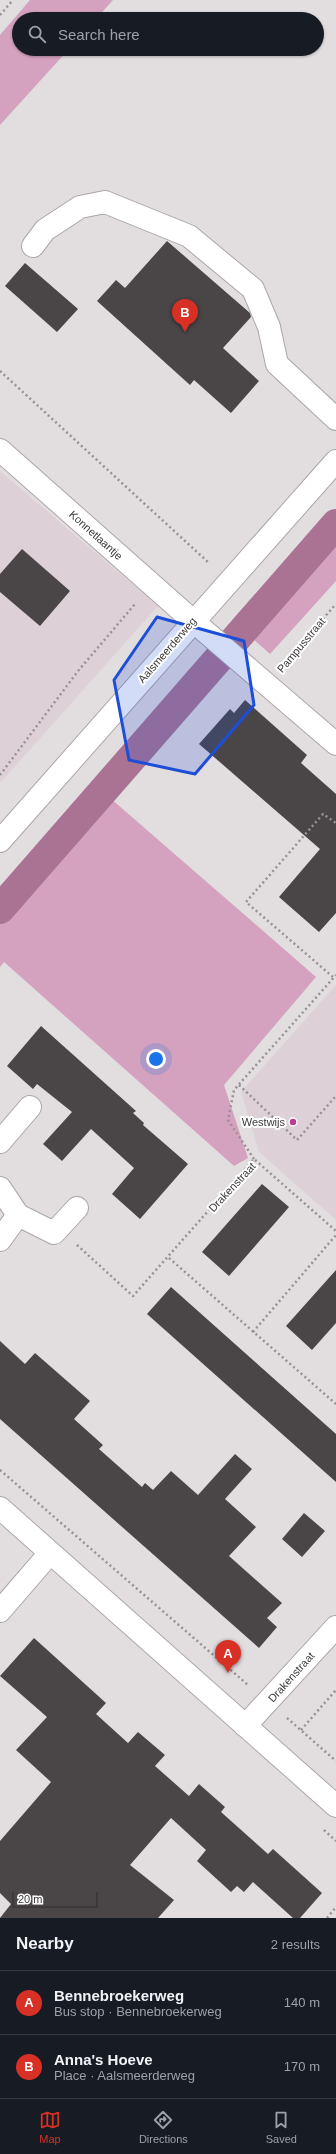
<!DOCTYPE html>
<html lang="en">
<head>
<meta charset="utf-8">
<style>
  body { margin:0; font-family:Arial,sans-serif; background:#20242c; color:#f1f3f6 }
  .scale { position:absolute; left:12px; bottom:10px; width:86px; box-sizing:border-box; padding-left:4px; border:2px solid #3b393a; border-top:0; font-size:11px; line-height:14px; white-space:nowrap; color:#3b393a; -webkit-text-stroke:3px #fff; paint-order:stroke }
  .you { position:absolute; left:156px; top:1059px; width:14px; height:14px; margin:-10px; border:3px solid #fff; border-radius:50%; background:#1a73e8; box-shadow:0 0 0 6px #1a73e833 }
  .badge { display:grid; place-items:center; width:26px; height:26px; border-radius:50%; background:#d93025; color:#fff; font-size:13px; font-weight:700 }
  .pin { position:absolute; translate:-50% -33px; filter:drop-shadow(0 1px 2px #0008) }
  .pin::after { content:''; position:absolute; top:21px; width:14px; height:12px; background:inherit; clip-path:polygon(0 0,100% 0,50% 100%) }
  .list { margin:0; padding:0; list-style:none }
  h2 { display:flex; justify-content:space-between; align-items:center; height:52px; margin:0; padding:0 16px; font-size:17px }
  h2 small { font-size:13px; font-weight:400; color:#9ea1a6 }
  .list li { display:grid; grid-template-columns:26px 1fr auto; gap:12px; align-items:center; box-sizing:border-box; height:64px; padding:0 16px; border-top:1px solid #363941 }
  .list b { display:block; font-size:15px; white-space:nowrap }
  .list p { margin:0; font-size:13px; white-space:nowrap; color:#9ea1a6 }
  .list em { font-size:13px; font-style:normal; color:#9ea1a6 }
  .icon { flex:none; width:22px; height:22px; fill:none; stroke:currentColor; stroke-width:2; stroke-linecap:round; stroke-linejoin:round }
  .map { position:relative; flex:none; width:336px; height:1918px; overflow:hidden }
  .search { position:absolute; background:#171b24; box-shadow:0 1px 3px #0004; left:12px; right:12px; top:12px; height:44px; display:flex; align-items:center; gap:10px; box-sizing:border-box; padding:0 14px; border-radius:22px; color:#9ea1a6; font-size:15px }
  .sheet { height:180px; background:#171b24 }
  nav { display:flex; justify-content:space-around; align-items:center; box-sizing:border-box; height:56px; border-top:1px solid #363941; background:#171b24; font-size:11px; color:#9ea1a6 }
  nav a { display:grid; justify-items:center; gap:2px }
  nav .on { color:#d93025 }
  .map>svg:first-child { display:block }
</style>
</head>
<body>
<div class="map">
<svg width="336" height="1918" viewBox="0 0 336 1918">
  <rect width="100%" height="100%" fill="#e2dddf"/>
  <!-- built -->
  <path fill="#ddd0d7" d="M 0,471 L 158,606 L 0,783 Z
    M 336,985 L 336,1220 L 259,1152 L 241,1092 Z"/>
  <!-- green -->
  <path fill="#d4a2be" d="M 30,0 L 113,0 L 96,19 L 19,19 L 19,49 L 69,49 L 0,125 L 0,35 Z
    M 336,524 L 336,581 L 270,654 L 251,637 L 240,631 Z
    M 102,791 L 316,977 L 224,1085 L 248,1158 L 234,1166 L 4,962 L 0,967 L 0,905 Z"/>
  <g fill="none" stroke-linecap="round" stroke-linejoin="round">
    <!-- canal -->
    <path stroke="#aa7393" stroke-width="30" d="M 0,909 L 336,524"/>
  </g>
  <!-- building -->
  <path fill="#4a4648" d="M 167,241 L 250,313 L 251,317 L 223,348 L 259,381 L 231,413 L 194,380 L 190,385 L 97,301 L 116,280 L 125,288 Z
    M 25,263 L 78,309 L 57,332 L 5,286 Z
    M 22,549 L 70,591 L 40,626 L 0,592 L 0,574 Z
    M 245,700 L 307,755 L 301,763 L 336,794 L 336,913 L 319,932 L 279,897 L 320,849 L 199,744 L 230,709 L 234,713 Z
    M 41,1026 L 136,1111 L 133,1113 L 144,1123 L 143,1125 L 188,1164 L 140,1219 L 112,1194 L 134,1168 L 91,1129 L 62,1161 L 43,1144 L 72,1112 L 37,1084 L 33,1089 L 7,1066 Z
    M 262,1184 L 289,1207 L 229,1276 L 202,1252 Z
    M 336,1270 L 336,1323 L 312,1350 L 286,1326 Z
    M 171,1287 L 336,1434 L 336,1482 L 147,1314 Z
    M 0,1341 L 25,1364 L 35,1353 L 90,1401 L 74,1419 L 103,1445 L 99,1449 L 142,1487 L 145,1483 L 153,1490 L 171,1471 L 198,1495 L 235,1454 L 252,1469 L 225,1499 L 256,1527 L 229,1556 L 282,1603 L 267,1618 L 277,1627 L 259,1648 L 0,1419 Z
    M 304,1513 L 325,1531 L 302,1557 L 282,1539 Z
    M 34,1638 L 106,1703 L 96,1714 L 128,1743 L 138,1732 L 165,1755 L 155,1766 L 189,1796 L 199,1784 L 225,1807 L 221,1812 L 268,1854 L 273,1849 L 322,1893 L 300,1918 L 293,1918 L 253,1882 L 244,1892 L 237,1886 L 231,1892 L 197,1861 L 206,1850 L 171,1818 L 130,1865 L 174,1900 L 158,1918 L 0,1918 L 11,1904 L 0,1893 L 0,1841 L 51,1782 L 16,1750 L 47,1717 L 0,1676 Z"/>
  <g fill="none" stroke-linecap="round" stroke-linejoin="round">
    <!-- minor casing -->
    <g stroke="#aba6a9" stroke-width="24">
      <path id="minor" d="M 33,246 L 45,230 L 80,207 L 105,202 L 189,236 L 253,289 L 269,327 L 277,364 L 336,419
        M 0,450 L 193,621 L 336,744
        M 0,841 L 336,461
        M 0,1142 L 30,1107
        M 0,1188 L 18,1215 L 0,1240
        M 18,1215 L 54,1233 L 77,1208
        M 0,1508 L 336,1806
        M 0,1611 L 50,1553
        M 245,1726 L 336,1627"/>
    </g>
    <!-- path -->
    <path stroke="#969294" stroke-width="2.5" stroke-dasharray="2 3" stroke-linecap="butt" d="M 0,15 L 13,0
      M 0,371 L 209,563
      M 283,664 L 336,604
      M 0,775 L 78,671 L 135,604
      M 333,977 L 246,902 L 323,814 L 336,823
      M 239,1085 L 297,1140 L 336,1096
      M 254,1159 L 228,1120 L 234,1090 L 336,975
      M 77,1245 L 133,1296 L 254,1159 L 336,1231
      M 169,1258 L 336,1404
      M 253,1332 L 336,1235
      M 0,1470 L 248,1685
      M 287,1718 L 336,1761
      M 301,1730 L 336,1690
      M 324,1830 L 336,1841
      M 327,1918 L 336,1907"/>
    <!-- minor -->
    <use href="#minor" stroke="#fff" stroke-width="22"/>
  </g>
  <!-- marked area -->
  <path fill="#1d4ed8" fill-opacity="0.2" stroke="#1d4ed8" stroke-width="3" stroke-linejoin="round" d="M 157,617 L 244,641 L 254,705 L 195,774 L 129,760 L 114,680 Z"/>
  <!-- markers -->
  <circle fill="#b93f90" stroke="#fff" stroke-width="1.5" cx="293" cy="1122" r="4"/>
  <g text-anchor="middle" stroke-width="4" stroke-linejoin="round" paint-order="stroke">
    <!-- street labels -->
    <g font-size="11" fill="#3b393a" stroke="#fff">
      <text transform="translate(96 535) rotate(42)" y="4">Konnetlaantje</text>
      <text transform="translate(301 645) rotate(-50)" y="4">Pampusstraat</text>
      <text transform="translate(167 650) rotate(-49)" y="4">Aalsmeerderweg</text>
      <text transform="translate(232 1187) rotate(-47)" y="4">Drakenstraat</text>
      <text transform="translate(291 1677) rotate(-48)" y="4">Drakenstraat</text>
    </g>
    <!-- poi labels -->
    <g font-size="11" fill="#3b393a" stroke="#fff" text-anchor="end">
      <text x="285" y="1126">Westwijs</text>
    </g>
  </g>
</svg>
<div class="scale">20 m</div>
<div class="you"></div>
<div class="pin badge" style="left:228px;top:1673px">A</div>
<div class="pin badge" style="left:185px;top:332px">B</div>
<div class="search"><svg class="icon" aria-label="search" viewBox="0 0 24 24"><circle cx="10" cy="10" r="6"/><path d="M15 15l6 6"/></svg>Search here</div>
</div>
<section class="sheet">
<h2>Nearby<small>2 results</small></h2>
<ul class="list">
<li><span class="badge">A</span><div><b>Bennebroekerweg</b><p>Bus stop · Bennebroekerweg</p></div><em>140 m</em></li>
<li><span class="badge">B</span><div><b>Anna's Hoeve</b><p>Place · Aalsmeerderweg</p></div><em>170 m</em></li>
</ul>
</section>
<nav>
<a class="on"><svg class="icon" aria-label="map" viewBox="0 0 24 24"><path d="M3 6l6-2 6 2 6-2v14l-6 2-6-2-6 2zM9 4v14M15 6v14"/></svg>Map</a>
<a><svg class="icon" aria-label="directions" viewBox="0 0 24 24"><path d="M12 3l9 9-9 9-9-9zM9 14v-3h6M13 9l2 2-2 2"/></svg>Directions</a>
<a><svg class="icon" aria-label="saved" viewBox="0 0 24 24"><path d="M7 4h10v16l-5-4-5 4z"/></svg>Saved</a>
</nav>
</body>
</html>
